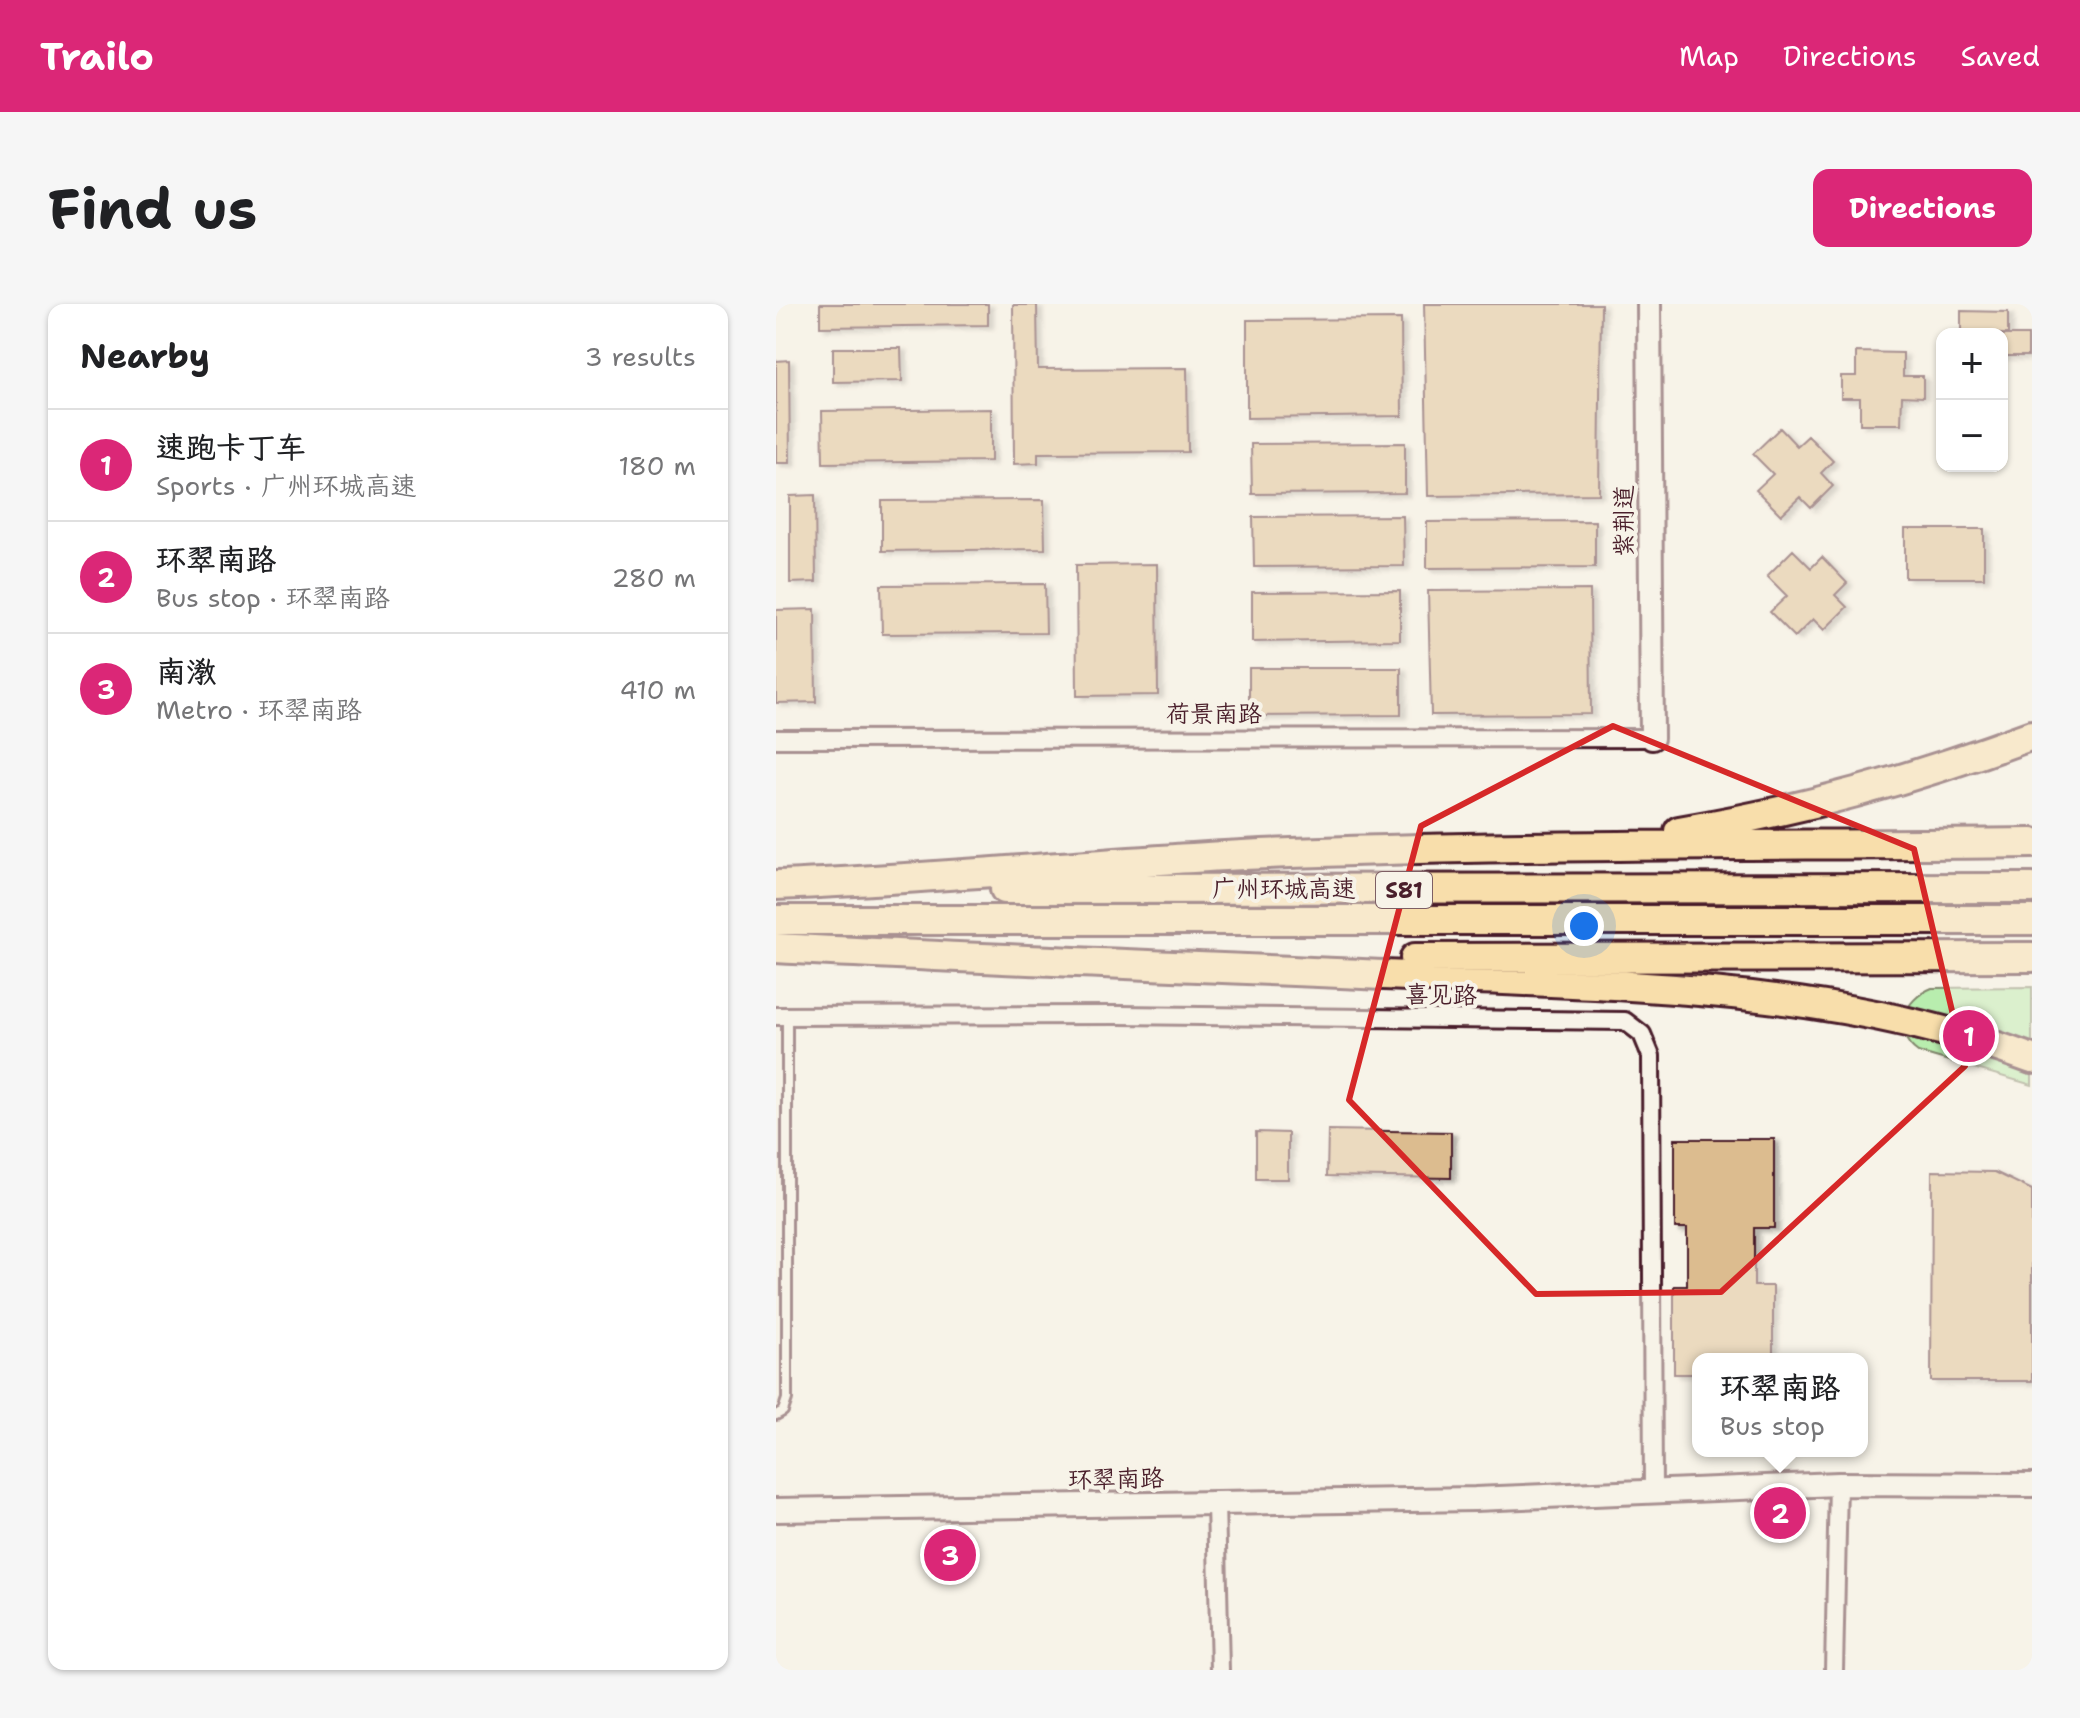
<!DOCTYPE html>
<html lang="en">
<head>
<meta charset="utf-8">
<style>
  body { margin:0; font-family:"Shantell Sans","LXGW WenKai TC",sans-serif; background:#f6f6f6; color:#202124 }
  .controls { position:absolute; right:24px; top:24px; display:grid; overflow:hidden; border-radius:16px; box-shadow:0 2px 6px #0004 }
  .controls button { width:72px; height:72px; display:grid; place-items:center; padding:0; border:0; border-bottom:2px solid #e0e0e0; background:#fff; color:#202124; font:40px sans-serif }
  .you { position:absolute; left:808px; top:622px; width:28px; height:28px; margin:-20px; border:6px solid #fff; border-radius:50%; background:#1a73e8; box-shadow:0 0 0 12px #1a73e833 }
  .badge { display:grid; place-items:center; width:52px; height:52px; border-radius:50%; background:#db2777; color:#fff; font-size:26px; font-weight:700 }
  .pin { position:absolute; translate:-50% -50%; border:4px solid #fff; box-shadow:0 2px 8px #0006 }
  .popup { position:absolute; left:916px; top:1049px; width:176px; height:104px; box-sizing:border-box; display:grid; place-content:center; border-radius:16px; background:#fff; filter:drop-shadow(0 2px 6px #0005); font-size:26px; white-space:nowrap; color:#757577 }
  .popup b { font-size:30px; color:#202124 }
  .popup::after { content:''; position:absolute; left:50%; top:100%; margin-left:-16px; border:16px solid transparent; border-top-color:#fff }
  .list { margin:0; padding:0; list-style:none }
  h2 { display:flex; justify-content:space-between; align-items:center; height:104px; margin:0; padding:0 32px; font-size:34px }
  h2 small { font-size:26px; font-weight:400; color:#757577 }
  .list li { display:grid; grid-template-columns:52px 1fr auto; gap:24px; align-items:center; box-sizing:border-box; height:112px; padding:0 32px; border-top:2px solid #e0e0e0 }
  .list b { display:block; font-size:30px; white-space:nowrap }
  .list p { margin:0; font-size:26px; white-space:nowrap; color:#757577 }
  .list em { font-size:26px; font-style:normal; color:#757577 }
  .map { position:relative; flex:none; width:1256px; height:1366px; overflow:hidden; border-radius:16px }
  header { display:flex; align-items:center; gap:48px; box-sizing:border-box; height:112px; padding:0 40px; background:#db2777; color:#fff }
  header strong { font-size:38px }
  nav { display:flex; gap:44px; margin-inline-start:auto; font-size:28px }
  .intro { display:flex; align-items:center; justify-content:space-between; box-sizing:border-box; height:192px; padding:0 48px }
  h1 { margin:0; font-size:56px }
  .button { padding:20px 36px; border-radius:16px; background:#db2777; color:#fff; font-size:28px; font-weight:700 }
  main { display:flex; gap:48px; padding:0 48px }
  aside { flex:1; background:#fff; border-radius:16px; box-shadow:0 2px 6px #0004 }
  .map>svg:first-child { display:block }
</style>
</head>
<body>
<header>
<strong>Trailo</strong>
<nav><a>Map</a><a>Directions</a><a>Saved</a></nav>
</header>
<div class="intro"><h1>Find us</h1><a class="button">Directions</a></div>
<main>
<aside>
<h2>Nearby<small>3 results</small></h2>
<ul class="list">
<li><span class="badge">1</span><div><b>速跑卡丁车</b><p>Sports · 广州环城高速</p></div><em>180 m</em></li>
<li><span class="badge">2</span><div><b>环翠南路</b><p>Bus stop · 环翠南路</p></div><em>280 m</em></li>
<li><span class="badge">3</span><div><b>南漖</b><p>Metro · 环翠南路</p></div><em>410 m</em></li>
</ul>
</aside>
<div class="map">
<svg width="1256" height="1366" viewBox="0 0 1256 1366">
  <defs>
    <filter id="shadow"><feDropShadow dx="5" dy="3" stdDeviation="2" flood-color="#0004"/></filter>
  </defs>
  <rect width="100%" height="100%" fill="#f7f3e8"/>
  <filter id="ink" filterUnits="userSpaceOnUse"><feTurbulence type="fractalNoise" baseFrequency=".0125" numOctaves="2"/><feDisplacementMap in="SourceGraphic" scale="16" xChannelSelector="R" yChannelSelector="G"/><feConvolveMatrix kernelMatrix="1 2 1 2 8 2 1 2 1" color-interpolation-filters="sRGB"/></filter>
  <g filter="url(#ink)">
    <!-- green -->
    <path fill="#b8edae" stroke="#81866c" stroke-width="2" d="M 1256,683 L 1256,781 L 1142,748 C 1114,728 1128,695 1156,684 Z"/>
    <!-- building -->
    <path fill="#dcbc8f" stroke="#4a1f2b" stroke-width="2" filter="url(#shadow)" d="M 44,0 L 212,0 L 212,21 L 44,23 Z
      M 648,0 L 825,0 L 823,190 L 652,192 Z
      M 237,1 L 261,1 L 262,65 L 411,64 L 412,148 L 262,149 L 262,159 L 238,160 Z
      M 1185,7 L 1232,8 L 1232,30 L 1185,30 Z
      M 625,15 L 626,112 L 471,114 L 471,16 Z
      M 1226,31 L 1252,31 L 1252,52 L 1226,52 Z
      M 57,44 L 125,44 L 126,77 L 57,78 Z
      M 1080,48 L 1127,49 L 1127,72 L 1147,72 L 1147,93 L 1126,92 L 1125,120 L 1084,120 L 1084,94 L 1065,94 L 1065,72 L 1080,72 Z
      M 13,56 L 14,159 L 0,159 L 0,57 Z
      M 215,105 L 215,157 L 47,159 L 46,107 Z
      M 1004,124 L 1021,142 L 1032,132 L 1057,157 L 1045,169 L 1057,182 L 1035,204 L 1024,193 L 1005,211 L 980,186 L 997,170 L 977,150 Z
      M 629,139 L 629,189 L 476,190 L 475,140 Z
      M 39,191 L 40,278 L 14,279 L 14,192 Z
      M 268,196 L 269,245 L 106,247 L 106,197 Z
      M 627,212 L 628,262 L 478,263 L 477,213 Z
      M 819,217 L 819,263 L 651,264 L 651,218 Z
      M 1129,225 L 1208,225 L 1208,274 L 1129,274 Z
      M 1017,246 L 1035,264 L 1046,253 L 1071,279 L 1059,291 L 1071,303 L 1048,326 L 1037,315 L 1019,333 L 994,308 L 1011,292 L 991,272 Z
      M 381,260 L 382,391 L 301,392 L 300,261 Z
      M 269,280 L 270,329 L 106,330 L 105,281 Z
      M 814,286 L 815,410 L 655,411 L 652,287 Z
      M 624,287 L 624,336 L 476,338 L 476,288 Z
      M 39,305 L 40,398 L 0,399 L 0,306 Z
      M 473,364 L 625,364 L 625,411 L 473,412 Z
      M 552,826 L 675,828 L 675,874 L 551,872 Z
      M 480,828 L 512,829 L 512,875 L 480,875 Z
      M 899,835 L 998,835 L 998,924 L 978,924 L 978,982 L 997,982 L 997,1055 L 922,1055 L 922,1070 L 898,1070 L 898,982 L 911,982 L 911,924 L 899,924 Z
      M 1156,867 L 1219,868 L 1256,886 L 1256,1077 L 1155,1077 Z"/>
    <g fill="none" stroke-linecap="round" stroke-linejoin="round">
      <!-- lane casing -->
      <g stroke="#4a1f2b" stroke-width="14">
        <path id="lane" d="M 0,1111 L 7,1107 L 11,1095 L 11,712"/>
      </g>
      <!-- street casing -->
      <g stroke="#4a1f2b" stroke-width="22">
        <path id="street" d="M 0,435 L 876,434
          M 0,712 L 344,711 L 849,717 L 866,730 L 875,752 L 877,1188
          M 440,1199 L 444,1366
          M 1058,1366 L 1062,1180"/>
      </g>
      <!-- secondary casing -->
      <g stroke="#4a1f2b" stroke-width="28">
        <path id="secondary" d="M 873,0 L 876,434
          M 0,1206 L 699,1195 L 1062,1180 L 1256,1181"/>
      </g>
      <!-- highway casing -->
      <g stroke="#4a1f2b" stroke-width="34">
        <path id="highway" d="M 903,527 C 1027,506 1137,475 1256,431
          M 0,581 C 156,575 311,559 467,551 C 729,539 993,542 1256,539
          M 229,585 L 1256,584
          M 0,616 L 1256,616
          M 0,644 C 218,656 436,663 654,673 C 856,682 1065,683 1256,755
          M 639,654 L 1256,653"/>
      </g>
      <!-- lane -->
      <use href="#lane" stroke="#f7f3e8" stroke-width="8"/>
      <!-- street -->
      <use href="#street" stroke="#f7f3e8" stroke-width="16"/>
      <!-- secondary -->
      <use href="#secondary" stroke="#f7f3e8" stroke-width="22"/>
      <!-- highway -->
      <use href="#highway" stroke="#f8deab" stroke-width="28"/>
    </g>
  </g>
  <!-- marked area -->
  <path d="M0 0H1256V1366H0ZM 837,422 L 1138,545 L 1189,762 L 945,988 L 760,990 L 573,796 L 645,522 Z" fill="#f7f3e8" fill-opacity=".55" fill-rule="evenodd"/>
  <path fill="none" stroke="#d62828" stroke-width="6" stroke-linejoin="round" d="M 837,422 L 1138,545 L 1189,762 L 945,988 L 760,990 L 573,796 L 645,522 Z"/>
  <g text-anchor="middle" stroke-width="8" stroke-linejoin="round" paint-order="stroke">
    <!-- shield labels -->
    <rect fill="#f7f3e8" stroke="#7e5f64" stroke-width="2" x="600" y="568" width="56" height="36" rx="6"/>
    <g font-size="22" font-weight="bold" fill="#4a1f2b">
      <text x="628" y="594">S81</text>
    </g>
    <!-- street labels -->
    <g font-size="24" fill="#4a1f2b" stroke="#f7f3e8">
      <text transform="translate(848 217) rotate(-90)" y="8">紫荆道</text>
      <text x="438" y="418">荷景南路</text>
      <text x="508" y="593">广州环城高速</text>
      <text transform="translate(665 691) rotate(1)" y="8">喜见路</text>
      <text transform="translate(340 1175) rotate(-1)" y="8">环翠南路</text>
    </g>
  </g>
</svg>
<div class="controls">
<button>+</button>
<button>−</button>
</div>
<div class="you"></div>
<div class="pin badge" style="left:1193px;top:732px">1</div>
<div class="pin badge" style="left:1004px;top:1209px">2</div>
<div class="popup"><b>环翠南路</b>Bus stop</div>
<div class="pin badge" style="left:174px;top:1251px">3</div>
</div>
</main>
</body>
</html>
